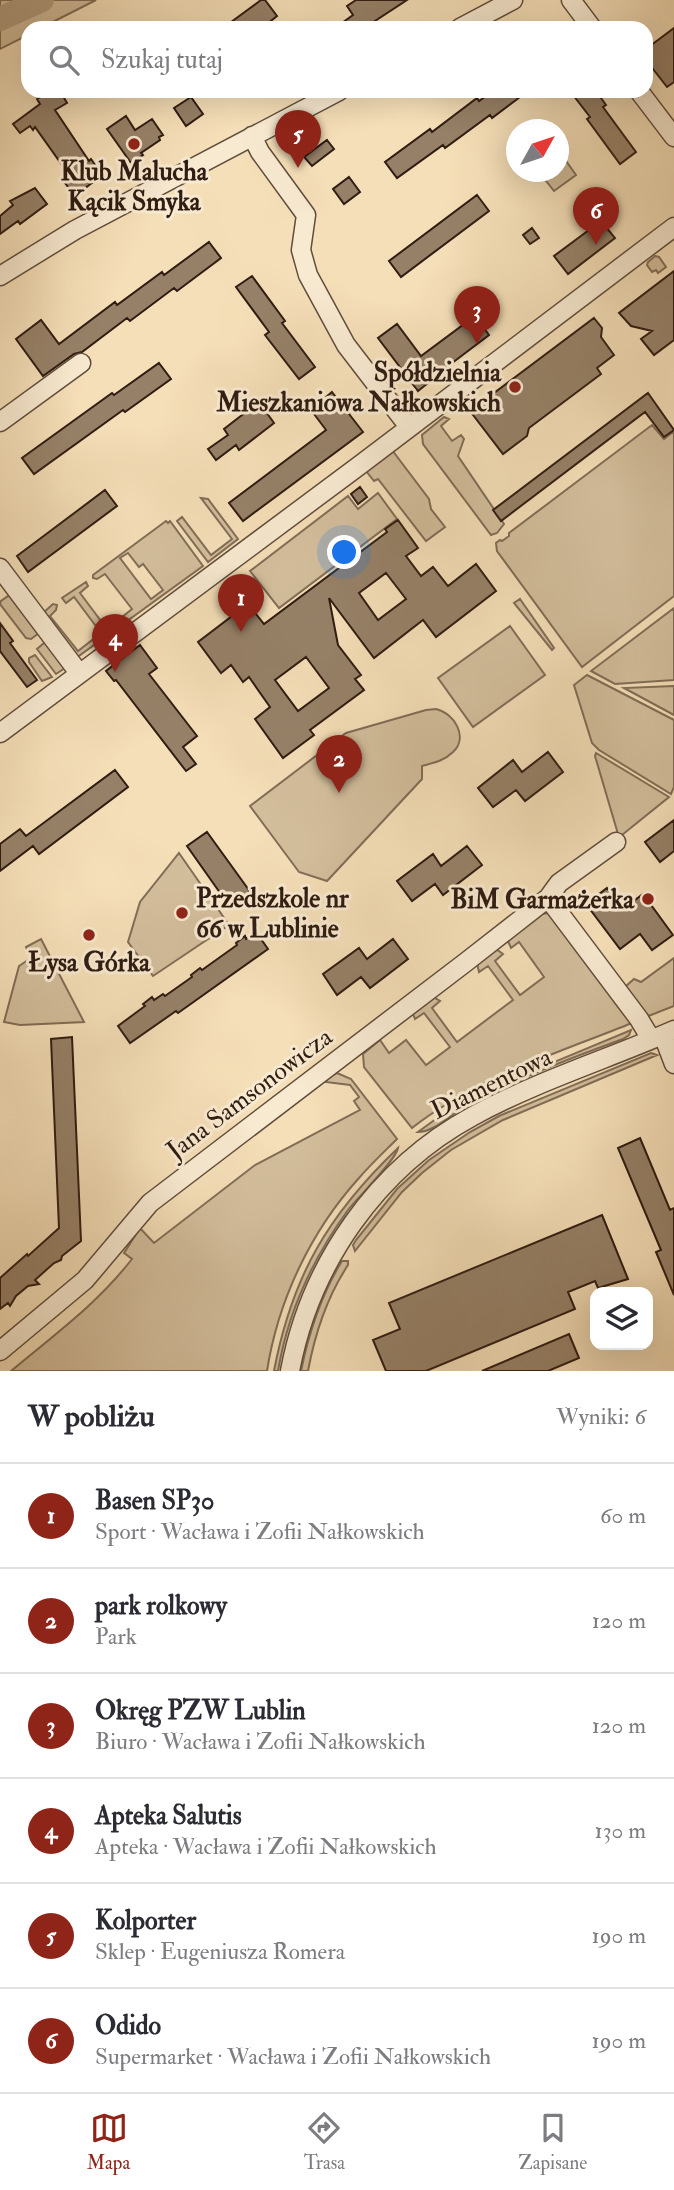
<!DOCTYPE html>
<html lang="pl">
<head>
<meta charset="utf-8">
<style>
  body { margin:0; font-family:"IM FELL Double Pica",serif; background:#f2f2f3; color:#2b2b33 }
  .controls { position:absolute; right:21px; bottom:21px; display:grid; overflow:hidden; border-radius:14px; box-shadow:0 7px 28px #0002 }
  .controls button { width:63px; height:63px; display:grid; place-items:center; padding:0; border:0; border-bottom:2px solid #e1e1e2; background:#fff; color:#2b2b33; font:35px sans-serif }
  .compass { position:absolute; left:506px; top:119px; width:63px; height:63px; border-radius:50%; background:#fff; box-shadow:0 7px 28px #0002; rotate:50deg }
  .you { position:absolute; left:345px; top:553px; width:24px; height:24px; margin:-18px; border:5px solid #fff; border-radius:50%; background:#1a73e8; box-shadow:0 0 0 10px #1a73e833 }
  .badge { display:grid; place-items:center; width:46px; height:46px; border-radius:50%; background:#8f2418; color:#fff; font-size:23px; font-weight:700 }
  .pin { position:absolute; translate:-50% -58px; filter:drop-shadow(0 2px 4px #0008) }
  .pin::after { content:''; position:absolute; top:37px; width:24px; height:21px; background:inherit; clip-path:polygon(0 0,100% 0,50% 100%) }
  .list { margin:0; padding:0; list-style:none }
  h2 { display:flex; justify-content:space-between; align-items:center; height:91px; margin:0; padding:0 28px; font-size:30px }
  h2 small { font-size:23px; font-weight:400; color:#7c7c81 }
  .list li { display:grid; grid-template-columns:46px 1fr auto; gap:21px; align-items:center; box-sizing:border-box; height:105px; padding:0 28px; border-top:2px solid #e1e1e2 }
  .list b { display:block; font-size:26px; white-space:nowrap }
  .list p { margin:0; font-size:23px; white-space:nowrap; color:#7c7c81 }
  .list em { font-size:23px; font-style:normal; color:#7c7c81 }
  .icon { flex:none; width:38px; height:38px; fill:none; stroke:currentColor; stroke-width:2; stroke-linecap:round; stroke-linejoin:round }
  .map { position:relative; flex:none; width:674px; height:1371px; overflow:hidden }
  .search { position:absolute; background:#fff; box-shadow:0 7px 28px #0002; left:21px; right:21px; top:21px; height:77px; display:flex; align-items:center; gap:18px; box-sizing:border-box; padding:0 24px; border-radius:21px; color:#7c7c81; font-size:26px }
  .sheet { height:721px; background:#fff }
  nav { display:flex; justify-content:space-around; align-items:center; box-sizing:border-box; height:98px; border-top:2px solid #e1e1e2; background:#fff; font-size:19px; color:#7c7c81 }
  nav a { display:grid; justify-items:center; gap:4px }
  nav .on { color:#8f2418 }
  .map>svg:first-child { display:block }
</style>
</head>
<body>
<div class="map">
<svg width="674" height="1371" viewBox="0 0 674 1371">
  <rect width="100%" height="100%" fill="#f5dfb8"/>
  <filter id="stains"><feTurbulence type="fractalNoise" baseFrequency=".00286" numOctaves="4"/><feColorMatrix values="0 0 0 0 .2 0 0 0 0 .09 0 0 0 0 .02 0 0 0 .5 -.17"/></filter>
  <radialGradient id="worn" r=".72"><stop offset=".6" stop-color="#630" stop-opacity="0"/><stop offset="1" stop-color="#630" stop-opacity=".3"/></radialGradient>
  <!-- green -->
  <path fill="#d3be9c" stroke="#816d57" stroke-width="2" fill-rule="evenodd" d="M 0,0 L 96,0 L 41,28 L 28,28 L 28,35 L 0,49 Z
    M 559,151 L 576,175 L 554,191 L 539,172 L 558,172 Z
    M 655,256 L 659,257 L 666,267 L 658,273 L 656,270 L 652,272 L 647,265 L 648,262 Z
    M 444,417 L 449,419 L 441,426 L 452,441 L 461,435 L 464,439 L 458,456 L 504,524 L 497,533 L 491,535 L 423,444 L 422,435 Z
    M 652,425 L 664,439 L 674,431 L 674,596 L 582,667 L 497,551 L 496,543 L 500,540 L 502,541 L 509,536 L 509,533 Z
    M 392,450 L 429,499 L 431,509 L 445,527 L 426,541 L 378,479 L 374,481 L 366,471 Z
    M 378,493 L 397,519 L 279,608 L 250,571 L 348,496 L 358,509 Z
    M 201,498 L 208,499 L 238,539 L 208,562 L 177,521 L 182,517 L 211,555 L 232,539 Z
    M 166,521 L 168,523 L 170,521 L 203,566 L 76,658 L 43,613 L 53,604 L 57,605 L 56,610 L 50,616 L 78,651 L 101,633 L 74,597 L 66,603 L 62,598 L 86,582 L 88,586 L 80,593 L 107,629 L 132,609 L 105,574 L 97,579 L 93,578 L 93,575 ZM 128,553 L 139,567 L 143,564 L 163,590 L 151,599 L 120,558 Z
    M 11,594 L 39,633 L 31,639 L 26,638 L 0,604 L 1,601 Z
    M 520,599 L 554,648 L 552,650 L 514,603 Z
    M 674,608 L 674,680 L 615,684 L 591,671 Z
    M 510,626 L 545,675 L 473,727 L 438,678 Z
    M 44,643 L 48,643 L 65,668 L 56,674 L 37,649 Z
    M 35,655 L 52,677 L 42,681 L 29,662 L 29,658 Z
    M 587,675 L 674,720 L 674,787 L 671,794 L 599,750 L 592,743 L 574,685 Z
    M 674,686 L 674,715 L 624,688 Z
    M 436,709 C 454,713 469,737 453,752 C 444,761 433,763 422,766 L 422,779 L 327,881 L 299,872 L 250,806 L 346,733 L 426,710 Z
    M 596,753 L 669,797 L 622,835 L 618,834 L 595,756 Z
    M 179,853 L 229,925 L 153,976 L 128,942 L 140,902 Z
    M 550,913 L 632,1023 C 558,1053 476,1078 412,1128 L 364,1067 L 363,1054 L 380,1040 L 389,1053 L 406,1040 L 426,1065 L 450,1047 L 424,1013 L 415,1019 L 413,1014 L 415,1009 L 433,997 L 440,1001 L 432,1008 L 457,1042 L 513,1000 L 488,966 L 479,972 L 477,963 L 496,949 L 503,954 L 495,961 L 520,995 L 544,977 L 519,942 L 511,948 L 508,941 L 540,914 Z
    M 41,939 L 84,1022 L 20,1025 L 4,1022 L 19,966 L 31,958 L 26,947 Z
    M 674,958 L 674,1006 L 646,1017 L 625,987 L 634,979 L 641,982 Z
    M 631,1030 L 629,1035 L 623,1039 C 568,1059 511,1081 460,1110 C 448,1117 433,1132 418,1132 L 440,1116 L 487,1090 Z
    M 651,1053 L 657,1055 L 503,1120 L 451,1150 L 422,1173 L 402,1192 L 355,1251 L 353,1245 L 356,1240 L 397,1189 L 429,1160 L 470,1132 L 499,1116 Z
    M 337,1073 L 351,1079 L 397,1139 C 384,1152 371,1164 359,1178 C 311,1231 278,1300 267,1371 L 11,1371 C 55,1334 96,1305 132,1259 L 124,1253 L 140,1228 L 154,1243 L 255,1165 L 360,1110 L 354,1101 L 359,1097 L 350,1085 L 318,1081 Z
    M 398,1148 C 396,1160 358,1197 348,1210 C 313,1258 288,1312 278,1371 L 274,1371 C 292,1276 328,1215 398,1148 Z
    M 342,1261 L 348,1261 L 348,1265 C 327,1297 315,1333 308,1371 L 301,1371 C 309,1332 321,1295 342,1261 Z"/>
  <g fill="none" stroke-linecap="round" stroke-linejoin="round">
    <!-- river -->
    <path stroke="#b29d80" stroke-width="24" d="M 0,19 L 42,0"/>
  </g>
  <!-- building -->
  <path fill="#968168" stroke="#2f1c12" stroke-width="2" fill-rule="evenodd" d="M 261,0 L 265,0 L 277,16 L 262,28 L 223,28 Z
    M 356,0 L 407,0 L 372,23 L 376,28 L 335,28 L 353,15 L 347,6 Z
    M 674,28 L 674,82 L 667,87 L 646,60 L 646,49 Z
    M 51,91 L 60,91 L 67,103 L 55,110 L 89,161 L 91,159 L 102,175 L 75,196 L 62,179 L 69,175 L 35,127 L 33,130 L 30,126 L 20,133 L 13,124 L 40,104 L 37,99 Z
    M 493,91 L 528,91 L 492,118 L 490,115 L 445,148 L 443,145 L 397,178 L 385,162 L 430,129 L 432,132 L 477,98 L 479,101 Z
    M 570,91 L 596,91 L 606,105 L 603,107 L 636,152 L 620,164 L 587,119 L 590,117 Z
    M 191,97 L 203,114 L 186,126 L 174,108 Z
    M 126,116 L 135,130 L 152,119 L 163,135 L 159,137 L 160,140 L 141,153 L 143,155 L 131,163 L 107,129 Z
    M 327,140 L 334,149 L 312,166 L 304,157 Z
    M 349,177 L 360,192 L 344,204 L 333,189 Z
    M 35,188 L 47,204 L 20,224 L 18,221 L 0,234 L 0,216 L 13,205 L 10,201 Z
    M 477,195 L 489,211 L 401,277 L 389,261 Z
    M 601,221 L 615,238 L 568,274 L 554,256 Z
    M 532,228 L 539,238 L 530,244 L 523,235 Z
    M 209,242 L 221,258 L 177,291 L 174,288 L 130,321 L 127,318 L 82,352 L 74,354 L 43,376 L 16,339 L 41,320 L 59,344 L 115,302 L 117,305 L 162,272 L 164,275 Z
    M 674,271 L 674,340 L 654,355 L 641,339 L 652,331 L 631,326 L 619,313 Z
    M 252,276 L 285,321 L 282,323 L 315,367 L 299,379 L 265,335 L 269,332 L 236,287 Z
    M 475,316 L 489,335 L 427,382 L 428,383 L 418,391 L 378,338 L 397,324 L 421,356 Z
    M 594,318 L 602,328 L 601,337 L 614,355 L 597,368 L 601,374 L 529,428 L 527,436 L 503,454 L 470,411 Z
    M 159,363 L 171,379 L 125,412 L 123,410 L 34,474 L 22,458 L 112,393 L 114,395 Z
    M 332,392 L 363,432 L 243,521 L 229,503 L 326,430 L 311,410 Z
    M 648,393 L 674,430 L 664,437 L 645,412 L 501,521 L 493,510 Z
    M 259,402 L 274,423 L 239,450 L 236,445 L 216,460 L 208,449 L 228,435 L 224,429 Z
    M 360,487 L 367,497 L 358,504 L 351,494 Z
    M 105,490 L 117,506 L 28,572 L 17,556 Z
    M 398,520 L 418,548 L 406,556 L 421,576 L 433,567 L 448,586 L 476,564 L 496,591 L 436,637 L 423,620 L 374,658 L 329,598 L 338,645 L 361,675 L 355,679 L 364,690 L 310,730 L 314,735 L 283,758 L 255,719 L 270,707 L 249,677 L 243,682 L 231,665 L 221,673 L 198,642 L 248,604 L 264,624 L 387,532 L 385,529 ZM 386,573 L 406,599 L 378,620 L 359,593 ZM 306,657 L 329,688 L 298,711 L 275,680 Z
    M 0,623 L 13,641 L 10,643 L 37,680 L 27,687 L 0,651 Z
    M 140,645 L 157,668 L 149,674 L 197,736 L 183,747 L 196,764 L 186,771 L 116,680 L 114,681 L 106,671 Z
    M 548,752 L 563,772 L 525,801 L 516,790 L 493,807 L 478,788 L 513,760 L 522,772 Z
    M 115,770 L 128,787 L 39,854 L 33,846 L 0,871 L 0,844 L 20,829 L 26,836 Z
    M 674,820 L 674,851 L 660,862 L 645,842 Z
    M 207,832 L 251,893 L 230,907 L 187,846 Z
    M 467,846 L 482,865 L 443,895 L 435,884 L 412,901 L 397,881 L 433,854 L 441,866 Z
    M 607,888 L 623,909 L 643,894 L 673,935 L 652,950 L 640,934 L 620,949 L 586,904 Z
    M 256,932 L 268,949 L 178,1013 L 176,1011 L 130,1043 L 118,1026 L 145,1006 L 143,1004 L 152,997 L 154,1000 L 163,994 L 165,996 L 192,977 L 191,975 L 200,968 L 202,970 L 237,945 L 236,943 L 245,936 L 246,939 Z
    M 393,939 L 408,959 L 370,988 L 361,977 L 337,995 L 323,974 L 359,948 L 367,959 Z
    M 72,1037 L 81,1241 L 62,1256 L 61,1260 L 54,1263 L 35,1280 L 39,1284 L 28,1286 L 16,1296 L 10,1306 L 8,1303 L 0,1309 L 0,1278 L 27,1254 L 28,1256 L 59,1228 L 51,1039 Z
    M 640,1138 L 670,1210 L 674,1208 L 674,1295 L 656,1252 L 661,1250 L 618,1148 Z
    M 602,1215 L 628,1279 L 598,1288 L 595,1281 L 568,1292 L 575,1309 L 426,1371 L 386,1371 L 373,1340 L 400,1329 L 389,1303 Z
    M 569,1334 L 579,1358 L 548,1371 L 482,1371 Z"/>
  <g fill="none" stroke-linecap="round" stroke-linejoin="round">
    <!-- minor casing -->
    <g stroke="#604d3c" stroke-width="21">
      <path id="minor" d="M 571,0 L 592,28
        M 460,28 L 513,0
        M 639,91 L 674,137
        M 252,136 L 260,152 L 306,215 L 301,250 L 308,275 L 346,345 L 409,427
        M 0,276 L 75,230 L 339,91
        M 0,422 L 81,363
        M 0,568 L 79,673
        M 0,733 L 360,465 L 674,227
        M 548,898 L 639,1019 L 651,1039
        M 663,1035 L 674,1064
        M 0,1351 L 85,1280 L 150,1203 L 466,962 L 548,898 L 559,883 L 616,842
        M 290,1371 C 310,1264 377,1168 473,1116 C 537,1081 608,1059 674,1030"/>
    </g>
    <!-- minor -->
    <use href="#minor" stroke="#f8ead1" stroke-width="18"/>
  </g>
  <!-- markers -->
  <g fill="#8f2418" stroke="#f8ead1" stroke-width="2.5">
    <circle cx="134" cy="144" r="7"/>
    <circle cx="515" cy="387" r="7"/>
    <circle cx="648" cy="899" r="7"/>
    <circle cx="182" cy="913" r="7"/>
    <circle cx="89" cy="935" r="7"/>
  </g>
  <g text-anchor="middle" stroke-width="6" stroke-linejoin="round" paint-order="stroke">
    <!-- poi labels -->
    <g font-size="26" font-weight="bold" fill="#2f1c12" stroke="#f8ead1">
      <text x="134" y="180">Klub Malucha<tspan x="134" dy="30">Kącik Smyka</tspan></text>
      <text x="501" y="381" text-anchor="end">Spółdzielnia<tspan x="501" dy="30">Mieszkaniowa Nałkowskich</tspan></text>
      <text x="196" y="907" text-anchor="start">Przedszkole nr<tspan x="196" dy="30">66 w Lublinie</tspan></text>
      <text x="634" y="908" text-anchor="end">BiM Garmażerka</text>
      <text x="89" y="971">Łysa Górka</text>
    </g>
    <!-- street labels -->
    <g font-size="26" fill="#2f1c12" stroke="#f8ead1">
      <text transform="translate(491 1083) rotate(-26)" y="9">Diamentowa</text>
      <text transform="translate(249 1093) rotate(-37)" y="9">Jana Samsonowicza</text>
    </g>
  </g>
  <rect width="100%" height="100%" filter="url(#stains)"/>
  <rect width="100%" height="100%" fill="url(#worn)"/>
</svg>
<div class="controls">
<button><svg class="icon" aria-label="layers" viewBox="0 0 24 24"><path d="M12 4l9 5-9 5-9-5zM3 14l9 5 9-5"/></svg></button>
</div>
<svg class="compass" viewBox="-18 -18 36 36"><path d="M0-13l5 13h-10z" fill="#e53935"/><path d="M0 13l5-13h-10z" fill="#7c7c81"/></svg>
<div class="you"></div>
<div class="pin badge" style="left:241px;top:632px">1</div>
<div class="pin badge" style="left:339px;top:793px">2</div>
<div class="pin badge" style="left:477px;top:344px">3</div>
<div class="pin badge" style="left:115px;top:672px">4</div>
<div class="pin badge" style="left:298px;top:168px">5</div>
<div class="pin badge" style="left:596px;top:245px">6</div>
<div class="search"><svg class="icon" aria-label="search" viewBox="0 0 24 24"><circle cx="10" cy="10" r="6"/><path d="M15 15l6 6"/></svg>Szukaj tutaj</div>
</div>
<section class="sheet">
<h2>W pobliżu<small>Wyniki: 6</small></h2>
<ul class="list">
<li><span class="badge">1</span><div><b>Basen SP30</b><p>Sport · Wacława i Zofii Nałkowskich</p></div><em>60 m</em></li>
<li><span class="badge">2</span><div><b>park rolkowy</b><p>Park</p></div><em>120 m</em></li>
<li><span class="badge">3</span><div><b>Okręg PZW Lublin</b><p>Biuro · Wacława i Zofii Nałkowskich</p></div><em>120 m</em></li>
<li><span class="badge">4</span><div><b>Apteka Salutis</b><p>Apteka · Wacława i Zofii Nałkowskich</p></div><em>130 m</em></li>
<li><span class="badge">5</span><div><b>Kolporter</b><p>Sklep · Eugeniusza Romera</p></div><em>190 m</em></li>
<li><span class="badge">6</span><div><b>Odido</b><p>Supermarket · Wacława i Zofii Nałkowskich</p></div><em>190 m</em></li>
</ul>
</section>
<nav>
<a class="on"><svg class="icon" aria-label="map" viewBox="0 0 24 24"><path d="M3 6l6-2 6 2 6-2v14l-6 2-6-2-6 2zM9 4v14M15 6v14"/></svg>Mapa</a>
<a><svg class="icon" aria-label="directions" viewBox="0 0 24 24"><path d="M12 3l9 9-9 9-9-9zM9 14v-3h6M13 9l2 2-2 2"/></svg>Trasa</a>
<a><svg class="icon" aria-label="saved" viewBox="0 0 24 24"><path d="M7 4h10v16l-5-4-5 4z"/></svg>Zapisane</a>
</nav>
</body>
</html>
